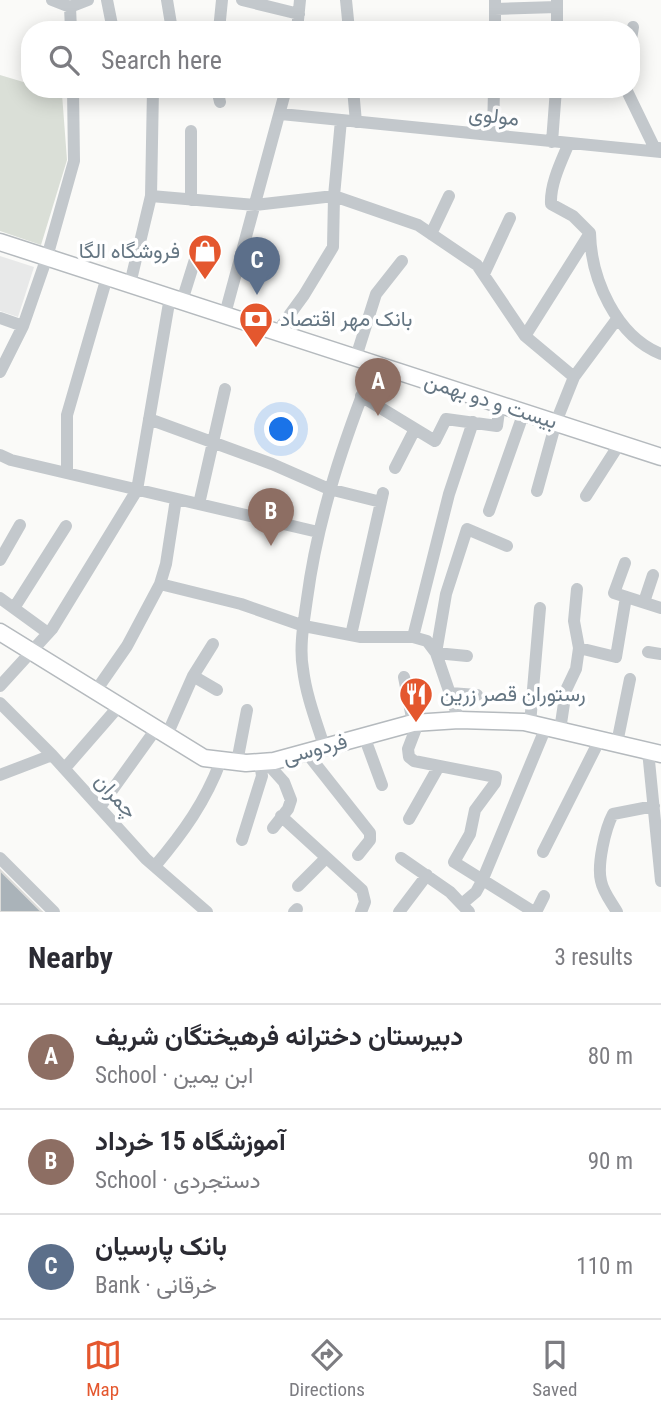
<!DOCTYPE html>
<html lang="en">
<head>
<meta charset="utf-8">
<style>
  body { margin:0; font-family:"Roboto Condensed",Vazirmatn,sans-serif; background:#f2f2f3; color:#2b2b33 }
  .you { position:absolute; left:282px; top:430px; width:24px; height:24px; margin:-18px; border:5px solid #fff; border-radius:50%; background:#1a73e8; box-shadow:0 0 0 10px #1a73e833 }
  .badge { display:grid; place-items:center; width:46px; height:46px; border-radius:50%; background:#e4572e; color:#fff; font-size:23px; font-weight:700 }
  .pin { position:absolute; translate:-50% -58px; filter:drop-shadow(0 2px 4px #0008) }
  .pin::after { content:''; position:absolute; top:37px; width:24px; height:21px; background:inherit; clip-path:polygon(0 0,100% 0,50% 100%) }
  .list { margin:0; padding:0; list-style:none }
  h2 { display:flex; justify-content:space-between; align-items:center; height:91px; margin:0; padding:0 28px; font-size:30px }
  h2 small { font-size:23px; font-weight:400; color:#7c7c81 }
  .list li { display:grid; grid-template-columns:46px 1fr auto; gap:21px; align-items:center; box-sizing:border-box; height:105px; padding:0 28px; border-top:2px solid #e1e1e2 }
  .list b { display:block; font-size:26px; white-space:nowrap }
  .list p { margin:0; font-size:23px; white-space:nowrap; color:#7c7c81 }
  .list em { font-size:23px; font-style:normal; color:#7c7c81 }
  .icon { flex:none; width:38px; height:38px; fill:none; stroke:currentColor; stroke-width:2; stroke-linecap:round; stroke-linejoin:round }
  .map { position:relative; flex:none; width:661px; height:912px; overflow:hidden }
  .search { position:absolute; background:#fff; box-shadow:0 4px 18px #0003; left:21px; right:21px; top:21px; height:77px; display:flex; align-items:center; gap:18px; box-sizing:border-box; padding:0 24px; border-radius:28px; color:#7c7c81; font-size:26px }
  .sheet { height:406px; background:#fff }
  nav { display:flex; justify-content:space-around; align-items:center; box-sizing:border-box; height:98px; border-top:2px solid #e1e1e2; background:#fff; font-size:19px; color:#7c7c81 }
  nav a { display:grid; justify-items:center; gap:4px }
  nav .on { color:#e4572e }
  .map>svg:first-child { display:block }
</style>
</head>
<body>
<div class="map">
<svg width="661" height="912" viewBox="0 0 661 912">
  <rect width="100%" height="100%" fill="#fafaf8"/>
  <!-- built -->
  <path fill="#e8e9e9" d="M 0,256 L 34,267 L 18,317 L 0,311 Z"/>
  <!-- green -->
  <path fill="#dadfd7" d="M 0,75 L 30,84 L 30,89 L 46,89 L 62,94 L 67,160 L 41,245 L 0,231 Z"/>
  <!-- building -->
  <path fill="#aab3b9" stroke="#dcdcda" stroke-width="2" d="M 0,870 L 42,912 L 0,912 Z"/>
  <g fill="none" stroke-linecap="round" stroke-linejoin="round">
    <!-- major casing -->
    <g stroke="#b5babe" stroke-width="19">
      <path id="major" d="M 0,242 L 661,457
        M 0,632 L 204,758 L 246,763 L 274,761 L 413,723 L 459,720 L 524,722 L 661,754"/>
    </g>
    <!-- minor -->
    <path stroke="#c3c8cc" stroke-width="12" d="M 52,0 L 70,7 L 88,0
      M 107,0 L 113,30
      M 167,0 L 172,30
      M 242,0 L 299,14
      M 346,0 L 349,30
      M 557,0 L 557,30
      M 70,7 L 71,30
      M 495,9 L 557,7
      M 219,30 L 222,0
      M 297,30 L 300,0
      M 495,30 L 495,0
      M 631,39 L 633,27
      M 217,89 L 220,102
      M 353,89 L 356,122
      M 626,89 L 656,151 L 659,148
      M 281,114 L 661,152
      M 493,135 L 494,89
      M 552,142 L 556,89
      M 569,143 C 561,162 550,184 551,204 L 573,216 L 590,233 C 591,279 616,336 661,354
      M 151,196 L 255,205 L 334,196 L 418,225 L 477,265 L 525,336 L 574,377
      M 191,200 L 191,131
      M 431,234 L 449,196
      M 484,274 L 510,218
      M 130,284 L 151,196 L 153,89
      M 182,301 L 198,250
      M 225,314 L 286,89
      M 0,318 L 23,326
      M 277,332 L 304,295 L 333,247 L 334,196 L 341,120
      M 525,336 L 590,233
      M 356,357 L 376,294 L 402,261
      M 0,372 L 23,326 L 47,257 L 74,161 L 73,89
      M 361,396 L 435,441 L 446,419 L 497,426 L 500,404
      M 149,419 L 272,464 L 329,489 L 381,502
      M 0,455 L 11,460 L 318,532
      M 395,468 L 415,429
      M 67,473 L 67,415 L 107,277
      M 537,491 L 556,422 L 574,377 L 617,319
      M 586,496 L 620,443
      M 199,504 L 225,389
      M 489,511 L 524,412
      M 261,519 L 267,496
      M 0,560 L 20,525
      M 625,563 L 614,593 L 661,608
      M 160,584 L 241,604 L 304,626 L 361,637 L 413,637 L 427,641 L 436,653 L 459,720
      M 0,598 L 48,633
      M 644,602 L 653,575
      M 14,608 L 66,526
      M 351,635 L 383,493
      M 413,637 L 449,494 L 473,422
      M 579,648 L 616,657 L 626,597
      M 648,652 L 661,654
      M 436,653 L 446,594 L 467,529 L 507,546
      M 436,653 L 467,656
      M 193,676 L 217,690
      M 404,677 L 413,723
      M 0,686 L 52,629 L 137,490 L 170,297
      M 95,692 L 127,646 L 160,584 L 166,564 L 176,499
      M 450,693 L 477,695
      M 0,703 L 52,755 L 146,859 L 207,912
      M 418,723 L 408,749 L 409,757 L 414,761 L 496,777 L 495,783 L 475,810 L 470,834 L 454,862 L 534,912
      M 530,724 L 540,608
      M 560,730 L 566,690 L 576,669 L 579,648 L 574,621 L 577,589
      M 167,735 L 193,676 L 213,644
      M 364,736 L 382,785
      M 617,743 L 630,679
      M 324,746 C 316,721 306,695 303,669 C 299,647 304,621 307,599 C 318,516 344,440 375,362
      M 648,751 L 661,881
      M 306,752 L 370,833 L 370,840 L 358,855
      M 237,762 L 247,710
      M 266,762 L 284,782 L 291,800 L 288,809 L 273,828
      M 65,768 L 119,706
      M 0,775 L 52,755
      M 100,807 L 156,729
      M 281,816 L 362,890 L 365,902 L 361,912
      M 409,819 L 439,766
      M 242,840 L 262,776 L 260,762
      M 543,852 L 600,739
      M 0,858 L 54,912
      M 401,858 L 450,892 L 469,912
      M 155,866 C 183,833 206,801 221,760
      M 298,886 L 326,858
      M 463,903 L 476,892 L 482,881 L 546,727
      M 294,912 L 297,909
      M 399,912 L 427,875
      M 536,912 L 544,896
      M 617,912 C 612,903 603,892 601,881 C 597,865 605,829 613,814 L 654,806"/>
    <!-- major -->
    <use href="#major" stroke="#fff" stroke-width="16"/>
  </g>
  <!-- icons -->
  <defs>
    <g id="shop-pin" transform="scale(1.75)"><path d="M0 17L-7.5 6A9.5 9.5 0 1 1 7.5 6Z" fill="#e4572e" stroke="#fff"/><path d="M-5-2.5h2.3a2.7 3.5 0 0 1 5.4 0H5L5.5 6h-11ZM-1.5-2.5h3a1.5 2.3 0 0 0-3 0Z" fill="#fff"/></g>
    <g id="bank-pin" transform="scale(1.75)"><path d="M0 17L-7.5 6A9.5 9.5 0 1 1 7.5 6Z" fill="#e4572e" stroke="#fff"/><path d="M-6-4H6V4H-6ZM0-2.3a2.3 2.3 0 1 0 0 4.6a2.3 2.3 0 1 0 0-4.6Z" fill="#fff"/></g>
    <g id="restaurant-pin" transform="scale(1.75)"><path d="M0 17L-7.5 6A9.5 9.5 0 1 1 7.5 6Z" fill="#e4572e" stroke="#fff"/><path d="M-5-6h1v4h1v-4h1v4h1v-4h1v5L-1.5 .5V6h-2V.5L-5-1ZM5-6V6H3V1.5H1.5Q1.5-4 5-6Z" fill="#fff"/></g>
  </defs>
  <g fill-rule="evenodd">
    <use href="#shop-pin" x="205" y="251"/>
    <use href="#bank-pin" x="256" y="319"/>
    <use href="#restaurant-pin" x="416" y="694"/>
  </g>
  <g text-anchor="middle" stroke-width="7" stroke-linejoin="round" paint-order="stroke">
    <!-- street labels -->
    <g font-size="21" fill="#657683" stroke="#fff">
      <text transform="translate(494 116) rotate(6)" y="7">مولوی</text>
      <text transform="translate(491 401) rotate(18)" y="7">بیست و دو بهمن</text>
      <text transform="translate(315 749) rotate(-15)" y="7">فردوسی</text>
      <text transform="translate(116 796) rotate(48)" y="7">چمران</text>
    </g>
    <!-- poi labels -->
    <g font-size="21" fill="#657683" stroke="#fff" text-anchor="start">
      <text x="180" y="258" text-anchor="end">فروشگاه الگا</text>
      <text x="280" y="326">بانک مهر اقتصاد</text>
      <text x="440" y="701">رستوران قصر زرین</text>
    </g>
  </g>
</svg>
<div class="you"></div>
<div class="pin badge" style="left:378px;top:416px;background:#8d6e63">A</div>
<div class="pin badge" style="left:271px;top:546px;background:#8d6e63">B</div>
<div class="pin badge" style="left:257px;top:295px;background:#5c6f8a">C</div>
<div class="search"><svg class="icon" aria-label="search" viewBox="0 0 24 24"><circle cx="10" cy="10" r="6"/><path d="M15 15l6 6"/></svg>Search here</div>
</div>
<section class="sheet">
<h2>Nearby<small>3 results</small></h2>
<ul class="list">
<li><span class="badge" style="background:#8d6e63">A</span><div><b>دبیرستان دخترانه فرهیختگان شریف</b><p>School · ابن یمین</p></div><em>80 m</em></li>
<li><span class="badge" style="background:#8d6e63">B</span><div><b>آموزشگاه 15 خرداد</b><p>School · دستجردی</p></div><em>90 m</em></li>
<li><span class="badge" style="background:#5c6f8a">C</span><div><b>بانک پارسیان</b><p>Bank · خرقانی</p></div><em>110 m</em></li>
</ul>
</section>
<nav>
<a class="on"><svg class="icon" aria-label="map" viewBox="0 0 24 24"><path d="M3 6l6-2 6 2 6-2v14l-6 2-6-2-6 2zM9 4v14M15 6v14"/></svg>Map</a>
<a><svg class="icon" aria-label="directions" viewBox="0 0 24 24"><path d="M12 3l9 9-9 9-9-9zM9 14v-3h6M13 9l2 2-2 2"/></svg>Directions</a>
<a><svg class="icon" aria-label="saved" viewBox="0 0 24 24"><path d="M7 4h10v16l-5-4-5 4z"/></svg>Saved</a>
</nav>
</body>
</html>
